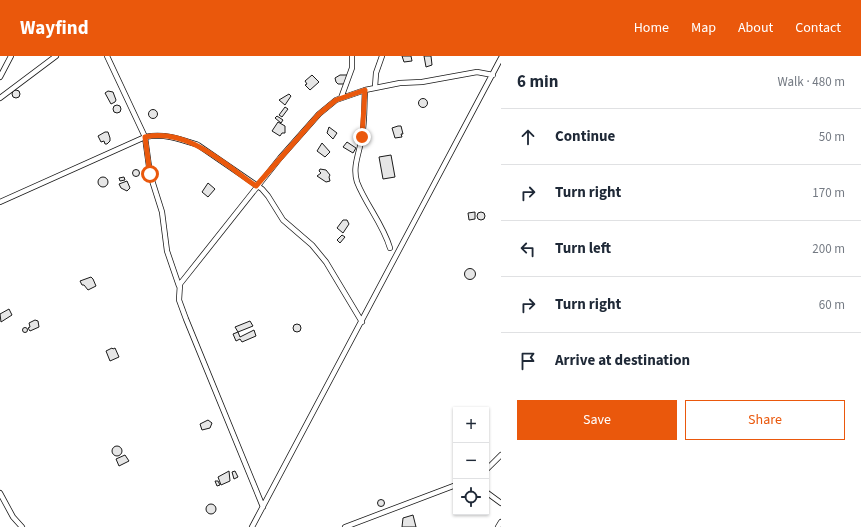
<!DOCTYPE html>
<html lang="en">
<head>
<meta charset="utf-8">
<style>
  body { margin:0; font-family:"Source Sans 3",sans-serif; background:#f2f2f3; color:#1f2937 }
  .controls { position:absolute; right:12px; bottom:12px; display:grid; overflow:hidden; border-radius:0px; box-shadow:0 1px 3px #0004 }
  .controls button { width:36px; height:36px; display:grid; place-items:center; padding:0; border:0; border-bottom:1px solid #e0e1e3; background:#fff; color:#1f2937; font:20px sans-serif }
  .stop { position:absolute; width:12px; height:12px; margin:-9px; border:3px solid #ea580c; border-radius:50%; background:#fff }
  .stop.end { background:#ea580c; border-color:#fff; box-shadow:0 1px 4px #0008 }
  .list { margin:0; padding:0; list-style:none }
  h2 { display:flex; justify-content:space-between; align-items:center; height:52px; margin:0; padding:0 16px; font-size:17px }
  h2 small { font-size:13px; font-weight:400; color:#747a83 }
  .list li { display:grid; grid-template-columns:26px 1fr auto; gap:12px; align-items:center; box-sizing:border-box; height:56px; padding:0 16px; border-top:1px solid #e0e1e3 }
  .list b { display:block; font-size:15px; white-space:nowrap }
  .list em { font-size:13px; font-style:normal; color:#747a83 }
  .actions { display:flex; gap:8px; padding:12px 16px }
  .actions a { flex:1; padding:9px 0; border:1px solid #ea580c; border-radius:0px; text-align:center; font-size:14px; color:#ea580c }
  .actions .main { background:#ea580c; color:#fff }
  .icon { flex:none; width:22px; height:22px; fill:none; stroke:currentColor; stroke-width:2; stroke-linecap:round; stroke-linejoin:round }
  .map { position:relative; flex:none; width:501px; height:471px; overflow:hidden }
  header { display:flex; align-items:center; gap:24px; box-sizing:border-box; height:56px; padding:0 20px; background:#ea580c; color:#fff }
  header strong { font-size:19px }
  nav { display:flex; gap:22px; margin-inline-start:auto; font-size:14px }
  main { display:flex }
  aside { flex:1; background:#fff }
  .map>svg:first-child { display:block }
</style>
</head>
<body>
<header>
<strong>Wayfind</strong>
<nav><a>Home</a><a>Map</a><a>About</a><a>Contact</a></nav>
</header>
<main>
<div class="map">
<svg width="501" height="471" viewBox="0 0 501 471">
  <rect width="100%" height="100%" fill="#fff"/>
  <!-- building -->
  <path fill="#e6e6e6" stroke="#1a1a1a" d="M 402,0 L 411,0 L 412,5 L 404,6 Z
    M 424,0 L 431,0 L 432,9 L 426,11 Z
    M 312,19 L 319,26 L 310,34 L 305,29 L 307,28 L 305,25 Z
    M 340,19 L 348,19 L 345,28 L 338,28 L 336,26 L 335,22 Z
    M12 38a4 4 0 1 1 8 0a4 4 0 1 1-8 0Z
    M 108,35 L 113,36 L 116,44 L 115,46 L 111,48 L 105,37 Z
    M 289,38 L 291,40 L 285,49 L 279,44 Z
    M418.5 47a4.5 4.5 0 1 1 9 0a4.5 4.5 0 1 1-9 0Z
    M113 53a4 4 0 1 1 8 0a4 4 0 1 1-8 0Z
    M 285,51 L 288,53 L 282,61 L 279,59 Z
    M148.5 58a4.5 4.5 0 1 1 9 0a4.5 4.5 0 1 1-9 0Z
    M 277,60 L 283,64 L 281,67 L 275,62 Z
    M 278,66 L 285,70 L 285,77 L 282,77 L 280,80 L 272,75 Z
    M 398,70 L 401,70 L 403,78 L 401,78 L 402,81 L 395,82 L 392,72 Z
    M 329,71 L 337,77 L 333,83 L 327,77 Z
    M 105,76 L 108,76 L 110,82 L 110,85 L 107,88 L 105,88 L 104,85 L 101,86 L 98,80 Z
    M 347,86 L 356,92 L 353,97 L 343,91 Z
    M 322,87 L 330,96 L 325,101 L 317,95 Z
    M 391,99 L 395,121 L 383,123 L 379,101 Z
    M 320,113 L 326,114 L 330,119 L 329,121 L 330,125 L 326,126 L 317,120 L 321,117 L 319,115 Z
    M132.5 117a3.5 3.5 0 1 1 7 0a3.5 3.5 0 1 1-7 0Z
    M 124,121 L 125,124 L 120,125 L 119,122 Z
    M98 126a5 5 0 1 1 10 0a5 5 0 1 1-10 0Z
    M 127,125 L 130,132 L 127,135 L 121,132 L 119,128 Z
    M 208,127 L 215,133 L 208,141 L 202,136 Z
    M477 160a4 4 0 1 1 8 0a4 4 0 1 1-8 0Z
    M 475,156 L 475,163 L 469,164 L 468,157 Z
    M 343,164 L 347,164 L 349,168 L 343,177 L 337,172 Z
    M 342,179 L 345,181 L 340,187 L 337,184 Z
    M464.5 218a5.5 5.5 0 1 1 11 0a5.5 5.5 0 1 1-11 0Z
    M 91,221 L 93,223 L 96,230 L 88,234 L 84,229 L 82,229 L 80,225 Z
    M 9,253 L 12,259 L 1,266 L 0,258 Z
    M 35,264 L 38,265 L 39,271 L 30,275 L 28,272 L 30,271 L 29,267 Z
    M 250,265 L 253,270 L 238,276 L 235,271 Z
    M293 272a4 4 0 1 1 8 0a4 4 0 1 1-8 0Z
    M22.5 274a2.5 2.5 0 1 1 5 0a2.5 2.5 0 1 1-5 0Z
    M 254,274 L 256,280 L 242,286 L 240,283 L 236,285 L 233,278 L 238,276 L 240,281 Z
    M 112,292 L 113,293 L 115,292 L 119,301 L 110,305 L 106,295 Z
    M 208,364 L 212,367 L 210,372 L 202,374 L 200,368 Z
    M112 395a5 5 0 1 1 10 0a5 5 0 1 1-10 0Z
    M 125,399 L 129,405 L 119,410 L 116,403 Z
    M 229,415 L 230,425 L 221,429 L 218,421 Z
    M 235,415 L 238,421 L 234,423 L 232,416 Z
    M 215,425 L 218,425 L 220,429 L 217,430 Z
    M377.5 447a3.5 3.5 0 1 1 7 0a3.5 3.5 0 1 1-7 0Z
    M206 453a5 5 0 1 1 10 0a5 5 0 1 1-10 0Z
    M 413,459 L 416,471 L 402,471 L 403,462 Z"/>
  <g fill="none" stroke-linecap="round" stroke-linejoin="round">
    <!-- street casing -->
    <g stroke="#1a1a1a" stroke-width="6">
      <path id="street" d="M 107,0 L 145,81 L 150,118 L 162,156 L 167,195 L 179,230
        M 0,21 L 11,0
        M 375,31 L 376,17 L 382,0
        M 365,34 C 364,49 365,65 362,80 C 360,96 352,110 357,126 C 366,149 383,168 390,192
        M 0,42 L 56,0
        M 341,42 L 352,12 L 352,0
        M 0,146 L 145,81 C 164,77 180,83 198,89 L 262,133 L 268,140 L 283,164 L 312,189 L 326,206 L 362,266
        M 486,414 L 501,399
        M 486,436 L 501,447
        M 0,437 L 13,461 L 22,471
        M 263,451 L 186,263 L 179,244 L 180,228 L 280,102 L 319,58 L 336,44 L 365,34 L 400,27 L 422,26 L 477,16 L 493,19
        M 252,471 L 501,2
        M 345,471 L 456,429
        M 498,471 L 501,466"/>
    </g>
    <!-- street -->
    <use href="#street" stroke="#fff" stroke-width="4.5"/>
  </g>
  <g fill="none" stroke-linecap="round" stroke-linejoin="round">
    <!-- route -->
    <path stroke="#ea580c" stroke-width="5" d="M 150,118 L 145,81 C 188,72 224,108 256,130 L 319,58 L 336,44 L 365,34 L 362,81"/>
  </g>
</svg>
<div class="controls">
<button>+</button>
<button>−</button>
<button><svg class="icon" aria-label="locate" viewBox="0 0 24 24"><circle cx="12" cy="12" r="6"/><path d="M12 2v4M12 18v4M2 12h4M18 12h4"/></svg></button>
</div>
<div class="stop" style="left:150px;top:118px"></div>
<div class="stop end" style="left:362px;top:81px"></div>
</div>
<aside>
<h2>6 min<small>Walk · 480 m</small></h2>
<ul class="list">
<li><svg class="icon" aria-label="ahead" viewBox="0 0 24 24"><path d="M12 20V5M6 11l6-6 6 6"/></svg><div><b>Continue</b></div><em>50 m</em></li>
<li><svg class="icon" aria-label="right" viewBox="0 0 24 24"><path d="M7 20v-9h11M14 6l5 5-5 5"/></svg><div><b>Turn right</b></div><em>170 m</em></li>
<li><svg class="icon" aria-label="left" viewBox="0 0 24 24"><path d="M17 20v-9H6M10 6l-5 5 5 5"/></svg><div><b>Turn left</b></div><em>200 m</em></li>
<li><svg class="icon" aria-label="right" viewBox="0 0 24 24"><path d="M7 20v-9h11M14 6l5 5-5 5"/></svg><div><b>Turn right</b></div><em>60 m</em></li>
<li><svg class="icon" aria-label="arrive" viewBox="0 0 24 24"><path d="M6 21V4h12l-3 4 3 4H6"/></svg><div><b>Arrive at destination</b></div></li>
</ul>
<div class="actions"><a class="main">Save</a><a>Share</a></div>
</aside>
</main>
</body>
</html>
